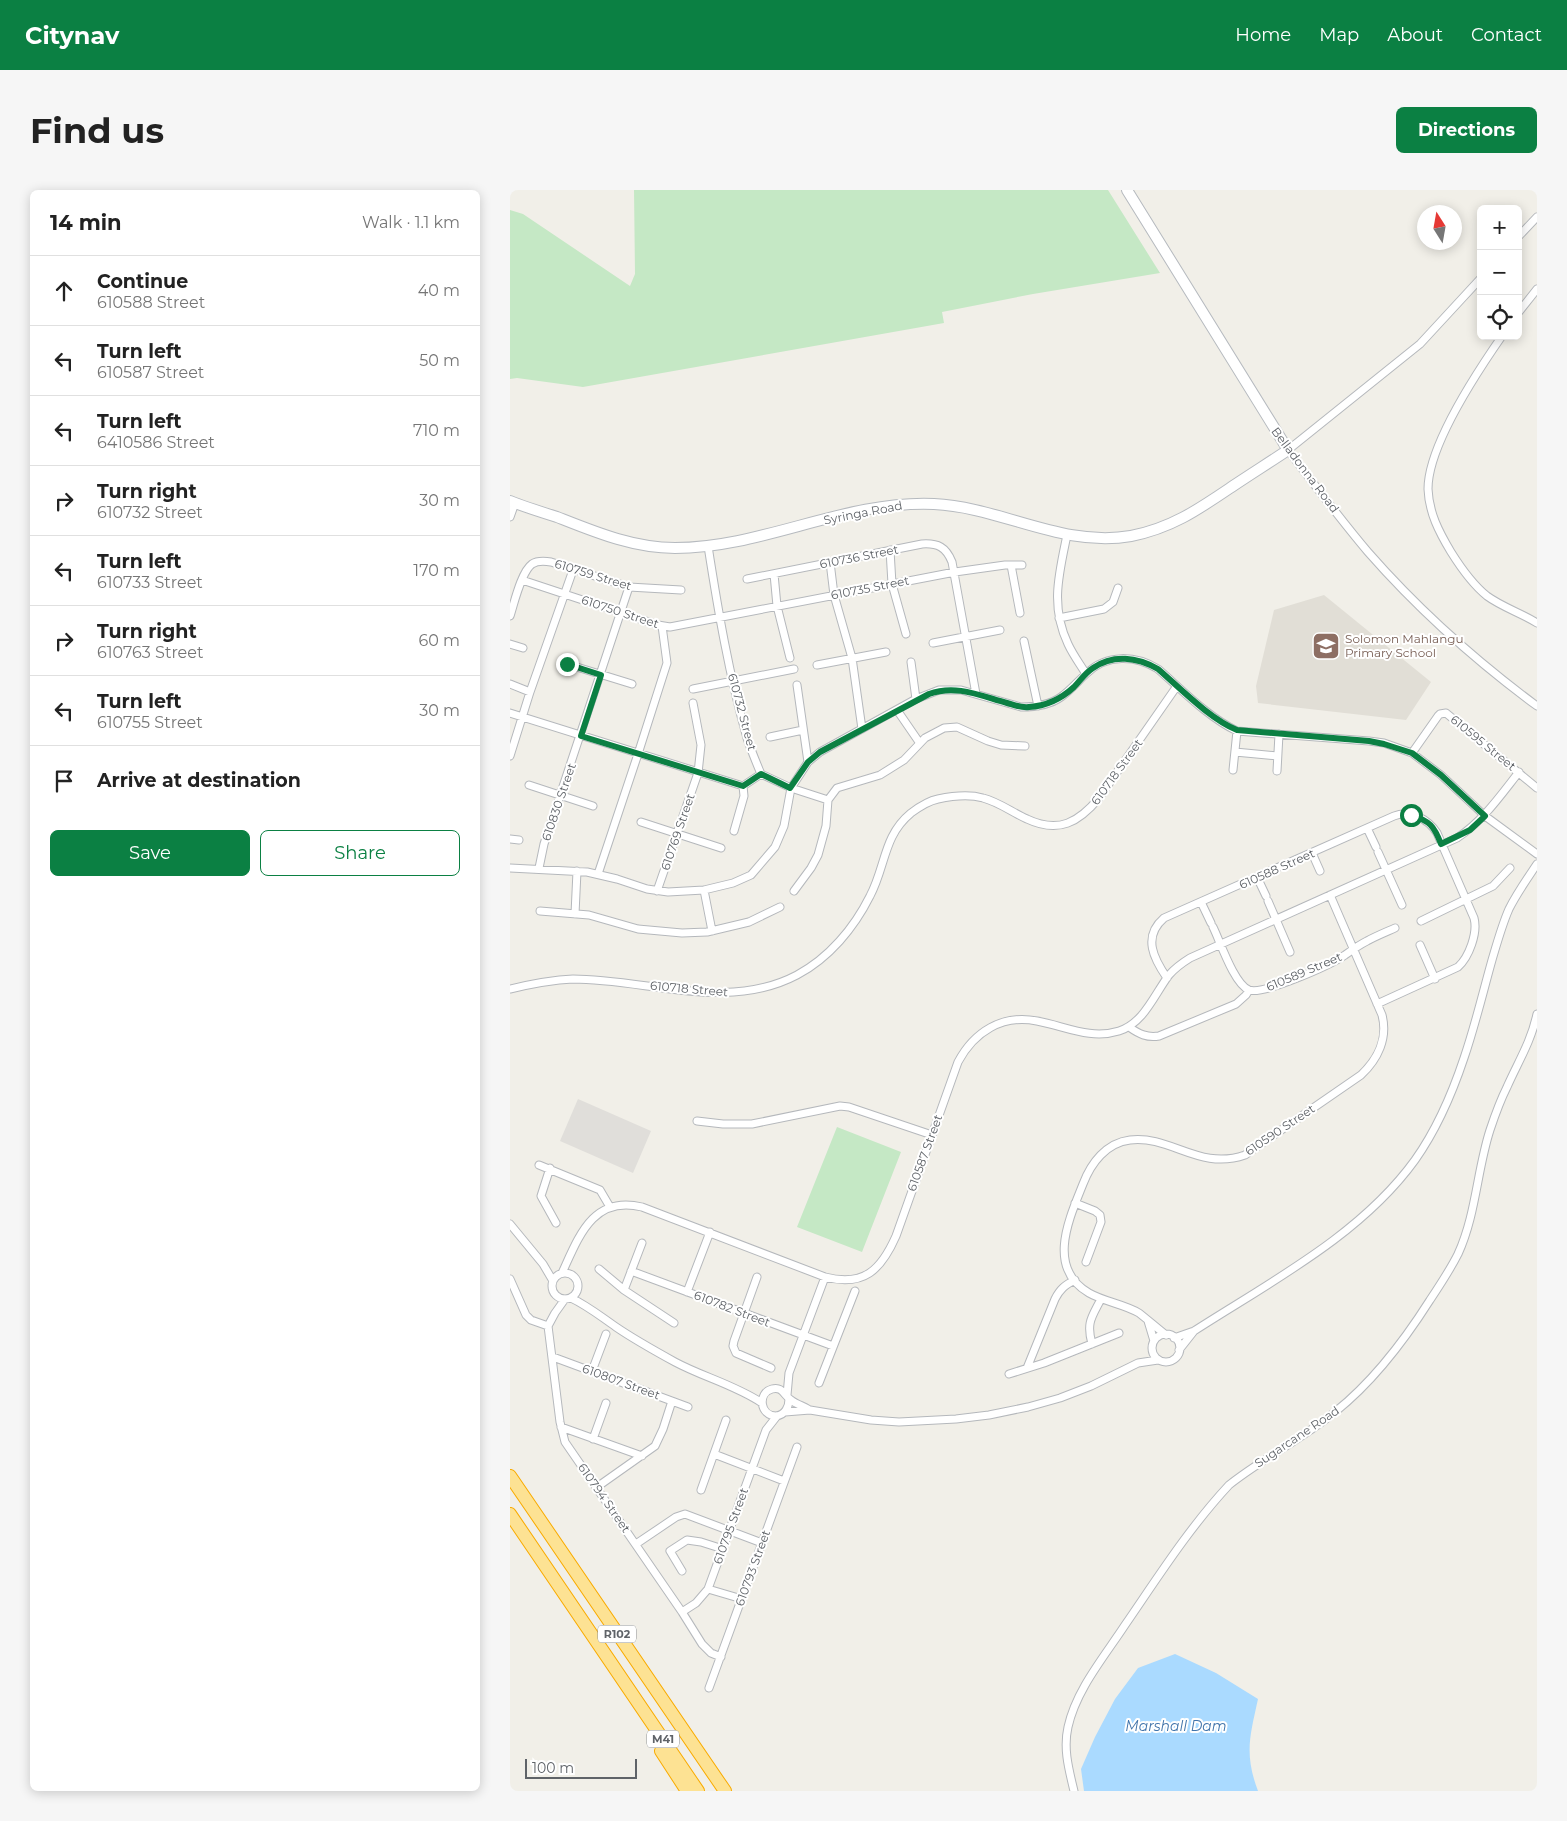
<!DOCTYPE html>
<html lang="en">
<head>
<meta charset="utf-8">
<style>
  body { margin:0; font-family:Montserrat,sans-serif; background:#f6f6f6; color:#222 }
  .controls { position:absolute; right:15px; top:15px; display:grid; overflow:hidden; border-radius:8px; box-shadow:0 2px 12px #0003 }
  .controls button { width:45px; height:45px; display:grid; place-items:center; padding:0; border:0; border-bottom:1px solid #e0e0e0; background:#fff; color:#222; font:25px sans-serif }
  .compass { position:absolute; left:907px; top:15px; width:45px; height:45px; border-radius:50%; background:#fff; box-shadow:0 2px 12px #0003; rotate:349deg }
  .scale { position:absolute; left:15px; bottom:12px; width:112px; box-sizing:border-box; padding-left:5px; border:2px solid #5f6368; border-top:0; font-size:14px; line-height:18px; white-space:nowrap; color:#5f6368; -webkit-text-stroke:4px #fff; paint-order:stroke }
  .stop { position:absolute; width:15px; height:15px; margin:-11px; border:4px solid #0b8043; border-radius:50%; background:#fff }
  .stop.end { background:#0b8043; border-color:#fff; box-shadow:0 1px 5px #0008 }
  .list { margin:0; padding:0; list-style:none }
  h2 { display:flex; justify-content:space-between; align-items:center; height:65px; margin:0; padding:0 20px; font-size:21px }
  h2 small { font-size:16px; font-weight:400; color:#767676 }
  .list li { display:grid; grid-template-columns:32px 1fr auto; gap:15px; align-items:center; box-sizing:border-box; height:70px; padding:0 20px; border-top:1px solid #e0e0e0 }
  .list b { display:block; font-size:19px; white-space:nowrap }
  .list p { margin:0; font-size:16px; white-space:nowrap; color:#767676 }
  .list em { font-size:16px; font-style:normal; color:#767676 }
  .actions { display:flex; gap:10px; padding:15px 20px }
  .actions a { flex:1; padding:11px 0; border:1px solid #0b8043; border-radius:8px; text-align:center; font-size:18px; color:#0b8043 }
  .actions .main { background:#0b8043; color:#fff }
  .icon { flex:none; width:28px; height:28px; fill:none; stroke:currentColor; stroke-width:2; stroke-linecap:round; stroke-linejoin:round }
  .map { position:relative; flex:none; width:1027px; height:1601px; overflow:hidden; border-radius:8px }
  header { display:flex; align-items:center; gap:30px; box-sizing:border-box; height:70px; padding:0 25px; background:#0b8043; color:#fff }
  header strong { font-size:24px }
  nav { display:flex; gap:28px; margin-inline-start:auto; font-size:18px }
  .intro { display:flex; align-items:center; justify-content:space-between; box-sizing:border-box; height:120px; padding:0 30px }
  h1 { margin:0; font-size:35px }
  .button { padding:12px 22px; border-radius:8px; background:#0b8043; color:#fff; font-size:18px; font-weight:700 }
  main { display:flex; gap:30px; padding:0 30px }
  aside { flex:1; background:#fff; border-radius:8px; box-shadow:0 2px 12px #0003 }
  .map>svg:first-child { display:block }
</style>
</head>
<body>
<header>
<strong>Citynav</strong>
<nav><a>Home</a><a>Map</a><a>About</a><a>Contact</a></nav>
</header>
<div class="intro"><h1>Find us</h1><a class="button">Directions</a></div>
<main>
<aside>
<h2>14 min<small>Walk · 1.1 km</small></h2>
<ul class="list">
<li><svg class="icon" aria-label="ahead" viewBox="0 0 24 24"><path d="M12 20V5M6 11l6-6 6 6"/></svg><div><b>Continue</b><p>610588 Street</p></div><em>40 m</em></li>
<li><svg class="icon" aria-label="left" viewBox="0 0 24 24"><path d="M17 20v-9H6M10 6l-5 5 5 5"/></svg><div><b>Turn left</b><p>610587 Street</p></div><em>50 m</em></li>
<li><svg class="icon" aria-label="left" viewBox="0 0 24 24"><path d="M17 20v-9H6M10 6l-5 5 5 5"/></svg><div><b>Turn left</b><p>6410586 Street</p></div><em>710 m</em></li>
<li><svg class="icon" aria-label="right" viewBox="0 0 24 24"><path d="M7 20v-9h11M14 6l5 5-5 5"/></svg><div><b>Turn right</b><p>610732 Street</p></div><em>30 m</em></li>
<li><svg class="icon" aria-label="left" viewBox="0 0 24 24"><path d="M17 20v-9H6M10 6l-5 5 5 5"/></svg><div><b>Turn left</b><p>610733 Street</p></div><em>170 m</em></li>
<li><svg class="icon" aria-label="right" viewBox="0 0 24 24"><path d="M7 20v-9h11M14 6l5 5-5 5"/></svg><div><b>Turn right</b><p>610763 Street</p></div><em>60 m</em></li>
<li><svg class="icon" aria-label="left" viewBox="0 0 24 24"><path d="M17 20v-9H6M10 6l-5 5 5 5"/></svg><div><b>Turn left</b><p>610755 Street</p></div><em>30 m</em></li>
<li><svg class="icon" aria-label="arrive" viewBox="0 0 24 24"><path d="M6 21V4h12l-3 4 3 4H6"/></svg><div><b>Arrive at destination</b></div></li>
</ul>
<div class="actions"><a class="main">Save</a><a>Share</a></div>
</aside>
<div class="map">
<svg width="1027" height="1601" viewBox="0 0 1027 1601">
  <rect width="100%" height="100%" fill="#f1efe8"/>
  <!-- industrial -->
  <path fill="#e0deda" d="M 68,909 L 141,941 L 123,983 L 50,951 Z"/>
  <!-- education -->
  <path fill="#e1ded6" d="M 814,405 L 921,492 L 896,530 L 748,513 L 746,496 L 764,420 Z"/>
  <!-- green -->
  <path fill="#c5e8c5" d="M 124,0 L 598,0 L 650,83 L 523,104 L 432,122 L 434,133 L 73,197 L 7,188 L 0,189 L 0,20 L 13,24 L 120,96 L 125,84 Z
    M 327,937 L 391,962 L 352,1062 L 287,1037 Z"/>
  <!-- water -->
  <path fill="#aadaff" d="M 665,1464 L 706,1483 L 748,1509 C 740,1546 734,1564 748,1601 L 574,1601 L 571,1579 L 585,1547 L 605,1509 L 628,1478 Z"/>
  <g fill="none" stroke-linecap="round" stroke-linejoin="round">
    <!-- street casing -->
    <g stroke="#b5b8bc" stroke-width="9">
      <path id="street" d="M 1008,47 L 1027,27
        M 971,88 L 910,154 L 778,260 C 804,294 830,329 858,362 C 908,419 966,471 1027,516
        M 1008,123 L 1027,99
        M 992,146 C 967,182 918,256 918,299 C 919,323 929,342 941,362 C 951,378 962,394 977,406 C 992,417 1011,423 1027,433
        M 0,327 L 5,313
        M 557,345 C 549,384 540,416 558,454 C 563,465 570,474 576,484
        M 198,356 C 208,420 219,485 237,548 C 241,560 246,572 251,584 L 281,598 L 318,610
        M 380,360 L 382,394 L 396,444
        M 320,372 L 324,405 L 342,468 L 352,539
        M 501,375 L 510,423
        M 264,384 L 267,416 L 280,468
        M 237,389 L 412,354 C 428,353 436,357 442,372 L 466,504
        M 12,390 L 148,435 L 160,437 L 445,382 L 495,375 L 512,375
        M 0,426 C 4,414 11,382 22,374 C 28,370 35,371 41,372 L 119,397 L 171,400
        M 549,428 L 594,419 L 603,412 L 608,398
        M 514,451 L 528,516
        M 423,453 L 490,440
        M 0,454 L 13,458
        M 401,472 L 406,509
        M 57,474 L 122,494
        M 307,475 L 376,462
        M 0,494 L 20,502
        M 287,495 L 298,572
        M 183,499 L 284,479
        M 387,520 L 409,552
        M 0,523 L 233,596 L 251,584
        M 260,547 L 293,540
        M 725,562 L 767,566
        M 902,563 L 928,526 L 930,524 L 936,523 L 1027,598
        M 0,566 L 20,502 L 63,380
        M 723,580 L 727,541
        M 767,581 L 769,544
        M 19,595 L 83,616
        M 131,632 L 211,658
        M 857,638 L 866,657
        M 224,641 L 234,606 L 233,596
        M 0,649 L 9,650
        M 868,662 L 892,715
        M 802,663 L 810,681
        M 0,678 L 77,682 L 107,689 L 137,699 L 158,702 L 194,700 L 223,693 L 241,685 L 265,657 L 274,636 L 281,598 L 298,572 L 310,562 L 406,509 L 429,500 L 451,500 L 511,517 C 524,517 540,515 551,507 C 561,500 568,491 577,483 C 597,464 625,465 648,479 C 671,499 699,528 727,541 L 859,551 L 874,553 L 902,563 L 931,585 L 975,626 L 1027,664
        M 29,678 L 34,654 L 119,397
        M 88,684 L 128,564 L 157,473 L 152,436
        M 747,687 L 756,706
        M 194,700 L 202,741
        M 147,701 L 188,583 L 191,555 L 183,513
        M 284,701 L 301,678 L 308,665 L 316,636 L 318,610 L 327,598 L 370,585 L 394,570 L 415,548 L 434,538 L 447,537 L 478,551 L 491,555 L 515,556
        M 758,711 L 780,762
        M 691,712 L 701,733
        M 30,721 L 79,725 L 128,739 L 172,743 L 197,742 L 239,732 L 270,717
        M 65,724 L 67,681
        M 911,731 L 983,696 L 1000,678
        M 703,737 C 710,751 724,794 739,800 C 754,805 820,775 835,765 C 842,760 849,755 857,751 C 866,746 876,742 885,738
        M 910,755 L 925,789
        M 657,788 C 644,769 632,747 654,728 L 884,626 C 900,619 918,629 927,643 L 964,728 C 968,743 959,767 948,777 L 867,814
        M 0,799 C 21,794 42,790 63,789 C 137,789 217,822 287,785 C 319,768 344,738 360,706 C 376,676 373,646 401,623 C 409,617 418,611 428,609 C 442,606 459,604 473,608 C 489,612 503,623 517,629 C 549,644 569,632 589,608 L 667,496
        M 619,837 C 629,844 637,848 649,846 L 726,814 L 736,805 L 739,800
        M 187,931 L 213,934 L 242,934 L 330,916 L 339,917 L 422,945
        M 29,975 L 90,1000 L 100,1017
        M 40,978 L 31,1006 L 46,1033
        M 565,1013 L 585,1021 L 590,1025 L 591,1032 L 576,1072
        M 0,1034 L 33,1074 L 43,1091
        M 89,1079 L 114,1100 L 164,1133
        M 121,1081 L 323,1156
        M42 1096a13 13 0 1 1 26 0a13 13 0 1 1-26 0Z
        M 52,1083 C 69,1046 83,1005 132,1017 L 315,1087 C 354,1097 371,1080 386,1046 L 448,872 C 464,842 492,824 527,831 C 555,836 580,850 609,841 C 634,833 644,805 659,785 C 665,778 672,773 680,768 L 947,648 C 973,631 990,606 1009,582
        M 247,1087 L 224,1151 L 223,1156 L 226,1163 L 261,1178
        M 0,1089 L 16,1125 L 21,1130 L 38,1136
        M 114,1100 L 132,1053
        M 177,1102 L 200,1042
        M 61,1108 C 78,1116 90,1126 106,1137 C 125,1150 145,1161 165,1172 C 193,1187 225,1195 252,1213
        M 55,1109 L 45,1123 L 38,1136 L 50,1232 L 55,1252 L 172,1422 L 192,1454 L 201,1463 L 211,1467
        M 638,1131 L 644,1151
        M642 1158a14 14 0 1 1 28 0a14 14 0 1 1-28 0Z
        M 656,1145 C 647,1138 638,1130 629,1123 C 614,1114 595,1112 579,1103 C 536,1078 559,1029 573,994 C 581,973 596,953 620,950 C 661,945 689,981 735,965 L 851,885 C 868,869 878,848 872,825 L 820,705
        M 664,1148 L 684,1141 C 760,1092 851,1045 905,970 C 927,939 942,904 954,868 C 965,836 973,802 982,770 C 987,753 992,735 999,719 C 1007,703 1017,689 1027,674
        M 582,1154 C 576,1132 582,1127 591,1109
        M 669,1160 L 684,1141
        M 43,1167 L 178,1217
        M 517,1178 L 545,1109 C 550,1099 555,1095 565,1090
        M 82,1181 L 96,1144
        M 499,1184 L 534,1173 L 609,1143
        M 309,1193 L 345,1101
        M 277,1205 L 279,1183 L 315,1087
        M 279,1209 C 279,1217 275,1225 266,1226 C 250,1226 247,1203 262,1199 C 273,1196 274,1206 281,1210 C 286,1214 293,1216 298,1219
        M 275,1222 L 300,1220 L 361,1230 L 389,1232 L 446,1229 L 479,1225 L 518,1217 L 550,1208 L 581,1196 L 628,1173 L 648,1170
        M 51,1237 L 132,1266
        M 83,1249 L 96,1213
        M 204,1264 L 274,1291
        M 87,1297 L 145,1256 L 153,1239 L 162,1211
        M 191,1300 L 216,1230
        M 126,1354 L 166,1327 L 175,1324 L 252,1353
        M 172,1381 L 160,1361 L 177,1350 L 191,1352 L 213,1359
        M 198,1399 L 232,1409
        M 172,1422 L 186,1413 L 198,1399 L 256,1240 L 267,1226
        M 199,1498 L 287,1257
        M 564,1601 C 559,1580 553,1559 558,1537 C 566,1500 594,1467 615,1435 C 648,1387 679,1338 719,1295 C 753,1268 792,1249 825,1222 C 864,1191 894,1151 920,1110 C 930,1095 940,1080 948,1064 C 966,1025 967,980 980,940 C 985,925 990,911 997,897 C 1008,872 1021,852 1027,824"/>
    </g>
    <!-- secondary casing -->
    <g stroke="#b6babf" stroke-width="12">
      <path id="secondary" d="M 0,311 C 15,317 31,322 47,327 C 85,342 123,358 165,358 C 253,358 335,310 424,314 C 491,317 552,358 621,346 C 662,338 689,319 723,296 C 741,284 760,272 778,260 L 617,0"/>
    </g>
    <!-- highway casing -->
    <g stroke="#f9ab00" stroke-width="14">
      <path id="highway" d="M 0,1286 L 215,1601
        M 0,1324 L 188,1601
        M 151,1561 L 177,1601"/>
    </g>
    <!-- street -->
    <use href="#street" stroke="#fff" stroke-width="7"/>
    <!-- secondary -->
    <use href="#secondary" stroke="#fff" stroke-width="10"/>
    <!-- highway -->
    <use href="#highway" stroke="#fde293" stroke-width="12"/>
  </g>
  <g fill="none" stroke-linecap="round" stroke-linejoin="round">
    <!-- route -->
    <path stroke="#0b8043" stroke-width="6" d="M 57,474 L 91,485 L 71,546 L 233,596 L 251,584 L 280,598 L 298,572 L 310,562 L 419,504 C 446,494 471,506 497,513 C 504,515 511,518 519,517 C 537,516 551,509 564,497 C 570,491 575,483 583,478 C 603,464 627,467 648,479 C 671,499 700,529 727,540 L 859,551 L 874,554 L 902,563 L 931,585 L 975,626 L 960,640 L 931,654 C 924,636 920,631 901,625"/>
  </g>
  <!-- icons -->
  <defs>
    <g id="school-square" transform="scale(1.4375)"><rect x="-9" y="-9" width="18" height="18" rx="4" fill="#8d6e63" stroke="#fff"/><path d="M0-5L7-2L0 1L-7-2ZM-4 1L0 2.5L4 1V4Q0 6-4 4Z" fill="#fff"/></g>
  </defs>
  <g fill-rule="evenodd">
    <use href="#school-square" x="816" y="456"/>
  </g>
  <g text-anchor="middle" stroke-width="4" stroke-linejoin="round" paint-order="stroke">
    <!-- shield labels -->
    <g fill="#fff" stroke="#8f9295" stroke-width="1">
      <rect x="88" y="1435.5" width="38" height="17" rx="4"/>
      <rect x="137" y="1540.5" width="32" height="17" rx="4"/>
    </g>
    <g font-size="11" font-weight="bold" fill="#5f6368">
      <text x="107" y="1448">R102</text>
      <text x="153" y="1553">M41</text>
    </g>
    <!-- street labels -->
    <g font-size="12" fill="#5f6368" stroke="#fff">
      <text transform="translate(795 280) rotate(53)" y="4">Belladonna Road</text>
      <text transform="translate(353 323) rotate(-11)" y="4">Syringa Road</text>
      <text transform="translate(349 367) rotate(-11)" y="4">610736 Street</text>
      <text transform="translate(83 385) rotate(17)" y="4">610759 Street</text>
      <text transform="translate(360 398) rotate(-11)" y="4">610735 Street</text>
      <text transform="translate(110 422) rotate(18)" y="4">610750 Street</text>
      <text transform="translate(232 522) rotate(75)" y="4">610732 Street</text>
      <text transform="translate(973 553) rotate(39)" y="4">610595 Street</text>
      <text transform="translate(607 582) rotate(-54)" y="4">610718 Street</text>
      <text transform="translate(49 612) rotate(-71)" y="4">610830 Street</text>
      <text transform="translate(168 642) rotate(-71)" y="4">610769 Street</text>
      <text transform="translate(767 679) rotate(-24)" y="4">610588 Street</text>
      <text transform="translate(794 782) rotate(-23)" y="4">610589 Street</text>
      <text transform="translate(179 799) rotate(5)" y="4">610718 Street</text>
      <text transform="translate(770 940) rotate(-34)" y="4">610590 Street</text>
      <text transform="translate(415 963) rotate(-70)" y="4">610587 Street</text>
      <text transform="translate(222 1119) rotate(21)" y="4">610782 Street</text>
      <text transform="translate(111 1192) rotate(20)" y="4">610807 Street</text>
      <text transform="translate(787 1247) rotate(-34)" y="4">Sugarcane Road</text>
      <text transform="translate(94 1308) rotate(55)" y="4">610794 Street</text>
      <text transform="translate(221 1336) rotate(-70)" y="4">610795 Street</text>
      <text transform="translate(243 1378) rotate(-70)" y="4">610793 Street</text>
    </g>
    <!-- education labels -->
    <g font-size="12" fill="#785e54" stroke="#fff" text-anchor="start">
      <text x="835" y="453">Solomon Mahlangu<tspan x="835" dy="14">Primary School</tspan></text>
    </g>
    <!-- water labels -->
    <g font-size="14" font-style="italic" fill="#4174aa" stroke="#fff">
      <text x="666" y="1541">Marshall Dam</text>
    </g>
  </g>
</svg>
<div class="controls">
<button>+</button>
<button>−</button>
<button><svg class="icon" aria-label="locate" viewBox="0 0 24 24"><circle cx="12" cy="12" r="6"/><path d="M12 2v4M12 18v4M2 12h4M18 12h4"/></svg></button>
</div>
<svg class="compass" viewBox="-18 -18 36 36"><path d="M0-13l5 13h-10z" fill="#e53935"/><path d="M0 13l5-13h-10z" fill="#767676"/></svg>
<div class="scale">100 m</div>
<div class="stop" style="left:901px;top:625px"></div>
<div class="stop end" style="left:57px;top:474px"></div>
</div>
</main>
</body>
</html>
